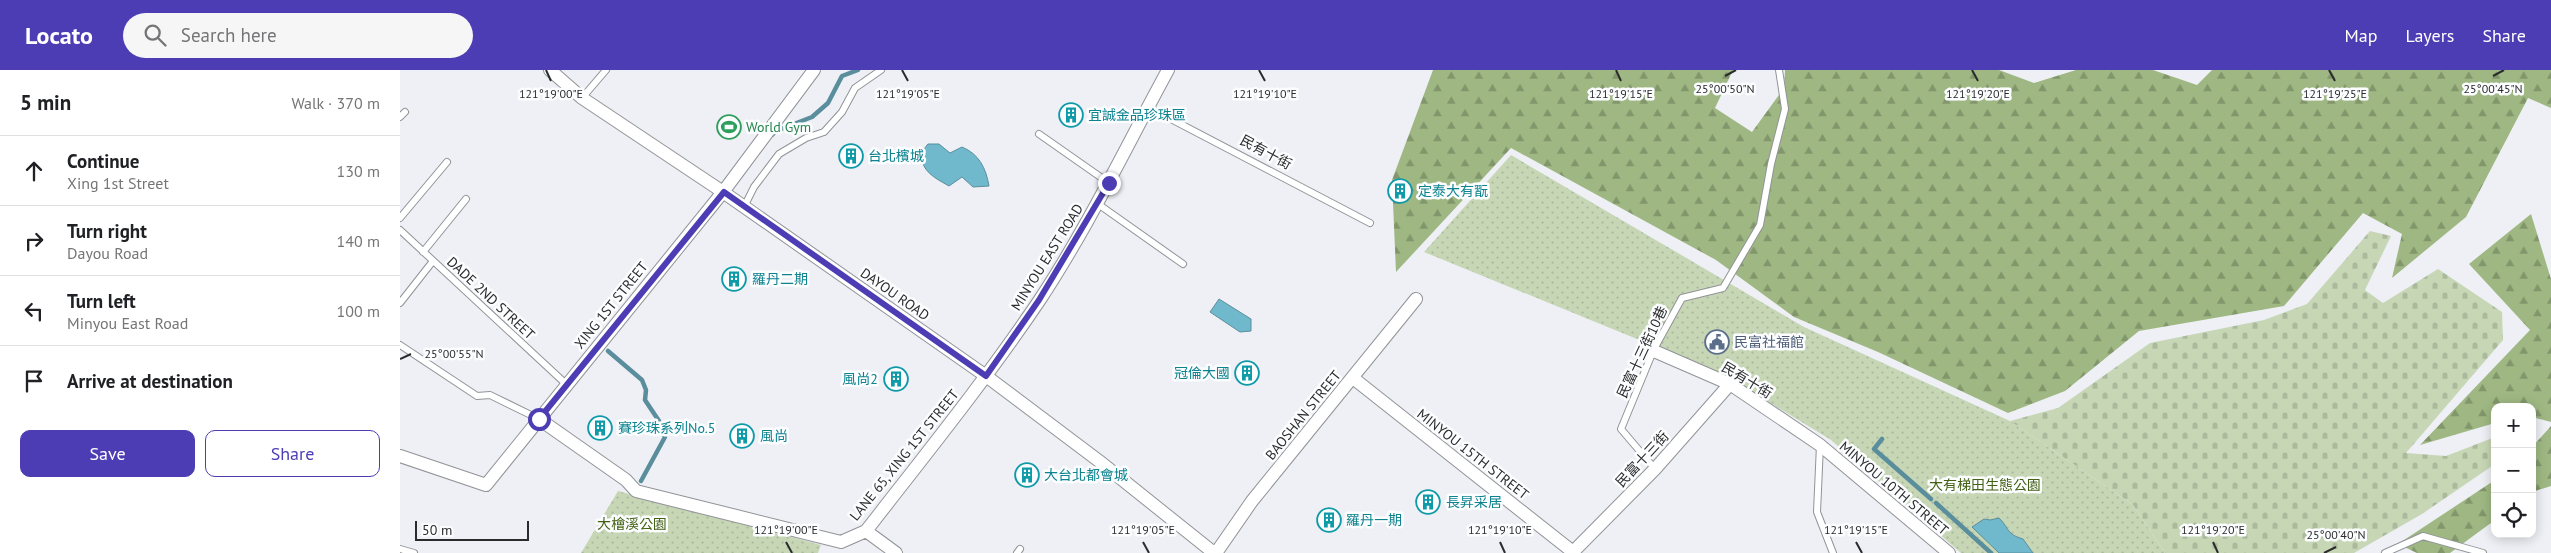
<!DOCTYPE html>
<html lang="en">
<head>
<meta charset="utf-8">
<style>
  body { margin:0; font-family:"PT Sans","Noto Sans TC",sans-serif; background:#f6f6f6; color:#202124 }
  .controls { position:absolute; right:15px; bottom:15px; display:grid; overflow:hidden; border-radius:10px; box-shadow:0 2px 12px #0003 }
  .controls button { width:45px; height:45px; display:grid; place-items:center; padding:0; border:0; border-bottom:1px solid #e0e0e0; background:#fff; color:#202124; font:25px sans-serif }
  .scale { position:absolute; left:15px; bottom:12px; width:114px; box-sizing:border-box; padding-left:5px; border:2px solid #2a2b2c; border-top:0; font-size:14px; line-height:18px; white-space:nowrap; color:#2a2b2c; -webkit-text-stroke:4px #fcfdff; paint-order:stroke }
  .stop { position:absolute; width:15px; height:15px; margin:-11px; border:4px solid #4d3db4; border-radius:50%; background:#fff }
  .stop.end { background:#4d3db4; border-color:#fff; box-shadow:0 1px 5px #0008 }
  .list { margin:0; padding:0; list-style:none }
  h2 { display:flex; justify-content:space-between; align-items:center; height:65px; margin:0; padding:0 20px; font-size:21px }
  h2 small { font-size:16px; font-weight:400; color:#757577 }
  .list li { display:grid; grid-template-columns:32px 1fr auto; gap:15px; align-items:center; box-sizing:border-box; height:70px; padding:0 20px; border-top:1px solid #e0e0e0 }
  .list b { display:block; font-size:19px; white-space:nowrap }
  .list p { margin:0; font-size:16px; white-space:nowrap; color:#757577 }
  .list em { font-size:16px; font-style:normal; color:#757577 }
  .actions { display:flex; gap:10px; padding:15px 20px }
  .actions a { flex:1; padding:11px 0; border:1px solid #4d3db4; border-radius:10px; text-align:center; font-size:18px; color:#4d3db4 }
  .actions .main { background:#4d3db4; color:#fff }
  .icon { flex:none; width:28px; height:28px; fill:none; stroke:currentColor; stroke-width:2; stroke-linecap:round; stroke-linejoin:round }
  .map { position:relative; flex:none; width:2151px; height:483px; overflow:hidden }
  header { display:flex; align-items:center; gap:30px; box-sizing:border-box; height:70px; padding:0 25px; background:#4d3db4; color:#fff }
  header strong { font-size:24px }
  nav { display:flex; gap:28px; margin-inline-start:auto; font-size:18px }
  .search { width:350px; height:45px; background:#f6f6f6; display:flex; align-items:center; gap:12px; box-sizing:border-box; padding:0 18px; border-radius:28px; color:#757577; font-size:19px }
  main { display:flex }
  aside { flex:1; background:#fff }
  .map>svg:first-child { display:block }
</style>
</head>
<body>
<header>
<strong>Locato</strong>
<div class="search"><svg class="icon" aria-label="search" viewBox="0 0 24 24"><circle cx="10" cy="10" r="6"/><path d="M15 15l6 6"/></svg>Search here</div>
<nav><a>Map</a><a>Layers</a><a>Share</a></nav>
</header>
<main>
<aside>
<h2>5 min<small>Walk · 370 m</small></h2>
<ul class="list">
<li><svg class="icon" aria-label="ahead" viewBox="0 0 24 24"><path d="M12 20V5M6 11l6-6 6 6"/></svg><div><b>Continue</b><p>Xing 1st Street</p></div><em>130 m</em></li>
<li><svg class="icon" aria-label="right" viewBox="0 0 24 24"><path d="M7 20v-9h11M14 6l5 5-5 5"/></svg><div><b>Turn right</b><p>Dayou Road</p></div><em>140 m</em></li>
<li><svg class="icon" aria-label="left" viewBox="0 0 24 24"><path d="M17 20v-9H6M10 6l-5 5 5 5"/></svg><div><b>Turn left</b><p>Minyou East Road</p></div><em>100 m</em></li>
<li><svg class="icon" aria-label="arrive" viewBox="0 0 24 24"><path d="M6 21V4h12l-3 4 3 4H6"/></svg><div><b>Arrive at destination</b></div></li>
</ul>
<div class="actions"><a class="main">Save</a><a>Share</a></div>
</aside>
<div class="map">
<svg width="2151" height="483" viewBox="0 0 2151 483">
  <defs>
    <pattern id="forest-firs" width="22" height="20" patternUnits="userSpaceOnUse" patternTransform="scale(1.25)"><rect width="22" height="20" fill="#9fb883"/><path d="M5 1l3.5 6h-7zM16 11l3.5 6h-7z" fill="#82966b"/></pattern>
    <pattern id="cemetery-stones" width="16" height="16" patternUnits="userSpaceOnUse" patternTransform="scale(1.25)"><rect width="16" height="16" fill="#c7d7b6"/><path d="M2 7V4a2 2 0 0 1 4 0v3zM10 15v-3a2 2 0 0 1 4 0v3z" fill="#abb99d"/></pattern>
    <pattern id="park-dots" width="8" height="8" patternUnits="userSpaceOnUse" patternTransform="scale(1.25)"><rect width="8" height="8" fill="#c7d7b6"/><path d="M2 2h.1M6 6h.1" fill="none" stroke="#abb99d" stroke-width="1.8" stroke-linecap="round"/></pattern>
  </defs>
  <rect width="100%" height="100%" fill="#eef0f5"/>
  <!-- forest -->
  <path fill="url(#forest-firs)" d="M 1033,0 L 1333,0 L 1315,38 L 1352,62 L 1384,18 L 1385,0 L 1599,0 L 1634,13 L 1676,0 L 1753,0 L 1797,15 L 1812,0 L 2151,0 L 2151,38 L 2128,28 L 2066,147 L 1992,208 L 2002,164 L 1963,143 L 1884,236 L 1739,261 L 1665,321 L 1608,343 L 1478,282 L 1394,247 L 1316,190 L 1111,78 L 996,202 L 992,110 Z
    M 2131,144 L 2151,209 L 2151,352 L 2132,347 L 2132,337 L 2095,337 L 2095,353 L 2020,375 L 2130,260 L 2069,194 Z
    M 2151,356 L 2151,416 L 2132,422 L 2132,377 Z
    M 2095,410 L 2095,450 L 2050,483 L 2017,483 L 1998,474 Z"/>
  <!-- cemetery -->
  <path fill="url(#cemetery-stones)" d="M 1970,161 L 1991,166 L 1965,220 L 1983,233 L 2038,199 L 2102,242 L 2103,270 L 2006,383 L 2046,386 L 2095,367 L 2095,394 L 2022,444 L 1954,483 L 1765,483 L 1733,435 L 1610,351 L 1658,338 L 1750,273 L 1864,250 L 1907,234 Z"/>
  <!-- park -->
  <path fill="url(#park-dots)" d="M 1111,85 L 1404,257 L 1610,351 L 1733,435 L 1765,483 L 1561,483 L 1431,370 L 1325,305 L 1024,182 Z
    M 218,421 L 421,475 L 418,483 L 181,483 Z"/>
  <!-- water -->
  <path fill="#70b9cc" stroke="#5b8e9c" d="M 528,74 L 539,74 L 550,83 L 562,77 C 579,84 586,98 589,116 L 573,117 L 562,107 L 549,116 C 533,107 523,102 520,84 Z
    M 819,229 L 851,249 L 851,261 L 840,262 L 810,242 Z
    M 1599,448 C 1610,459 1606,464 1623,469 L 1633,483 L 1599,483 L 1572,457 L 1584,449 L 1590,450 Z"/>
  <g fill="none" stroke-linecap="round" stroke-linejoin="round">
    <!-- stream -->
    <path stroke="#5b8e9c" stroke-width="4.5" d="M 372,65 L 376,61 L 412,47 L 428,33 L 442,6 L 458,0
      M 208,281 L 242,310 L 246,320 L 245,330 L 259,351 L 265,367 L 241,411
      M 1482,369 L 1474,379 L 1531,429
      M 1536,433 L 1591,483"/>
    <!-- lane casing -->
    <g stroke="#919397" stroke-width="8">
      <path id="lane" d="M 182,28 L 206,0
        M 748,37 L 970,153
        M 0,47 L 5,42
        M 639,64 L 709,113
        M 698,134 L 783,194
        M 344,137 L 354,117 L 379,84 L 406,68 L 424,62 L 442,42 L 455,18 L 481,0
        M 0,148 L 47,92
        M 0,160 L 166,314
        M 23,182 L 66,129
        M 0,233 L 33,191
        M 0,275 L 77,326 L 90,325 L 139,349
        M 1420,375 L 1417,442 L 1433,483
        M 1255,399 L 1221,359 L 1254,279 L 1282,228 L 1323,218 L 1360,155 L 1371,94 L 1385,39 L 1379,0
        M 0,479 L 14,483
        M 617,483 L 620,479
        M 1985,483 L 2023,466 L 2083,483"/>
    </g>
    <!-- street casing -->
    <g stroke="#919397" stroke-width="14">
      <path id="street" d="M 150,0 L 182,28 L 323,122 L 586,306 L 699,391 L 814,483
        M 1254,281 L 1330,314 L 1420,375 L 1549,483
        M 953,308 L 1173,482
        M 139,349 L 226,410 L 236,421 L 441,472 L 466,461 C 525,385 585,311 639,231 C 688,157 726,77 768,0
        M 0,386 L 86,415 L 323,122 L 414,0
        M 466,461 L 496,483
        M 816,483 L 852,431 L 1016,229
        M 1172,483 L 1255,399 L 1330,314"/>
    </g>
    <!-- lane -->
    <use href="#lane" stroke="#fff" stroke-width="6"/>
    <!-- street -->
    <use href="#street" stroke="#fff" stroke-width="12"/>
  </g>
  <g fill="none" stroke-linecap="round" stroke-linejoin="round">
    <!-- route -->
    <path stroke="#4d3db4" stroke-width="6" d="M 139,349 L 324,122 L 586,306 L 639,230 L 709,113"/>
  </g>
  <!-- ticks -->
  <path fill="none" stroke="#2a2b2c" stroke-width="2" d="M 146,0 L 151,11M 502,0 L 508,11M 859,0 L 865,11M 1216,0 L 1221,11M 1572,0 L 1578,11M 1929,0 L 1935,11M 1325,6 L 1336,0M 2093,6 L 2104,0M 0,289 L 11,284M 386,472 L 392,483M 743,472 L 749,483M 1100,472 L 1105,483M 1456,472 L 1462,483M 1813,472 L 1818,483M 1924,483 L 1936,477"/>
  <!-- icons -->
  <defs>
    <g id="building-ring" transform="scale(1.25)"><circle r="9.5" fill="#fcfdff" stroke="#0f9aa8" stroke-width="1.5"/><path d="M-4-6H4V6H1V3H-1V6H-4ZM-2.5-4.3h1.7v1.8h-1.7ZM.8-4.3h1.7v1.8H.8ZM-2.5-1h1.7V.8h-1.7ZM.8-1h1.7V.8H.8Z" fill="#0f9aa8"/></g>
    <g id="stadium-ring" transform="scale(1.25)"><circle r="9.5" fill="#fcfdff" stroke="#2e9e5b" stroke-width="1.5"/><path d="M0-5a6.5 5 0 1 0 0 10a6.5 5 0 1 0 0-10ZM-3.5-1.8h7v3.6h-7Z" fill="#2e9e5b"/></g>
    <g id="civic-ring" transform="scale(1.25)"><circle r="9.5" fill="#fcfdff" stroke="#5c6f8a" stroke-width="1.5"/><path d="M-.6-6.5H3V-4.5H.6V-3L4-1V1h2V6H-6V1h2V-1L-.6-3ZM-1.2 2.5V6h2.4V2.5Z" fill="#5c6f8a"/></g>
  </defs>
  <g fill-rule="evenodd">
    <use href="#building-ring" x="671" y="45"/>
    <use href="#stadium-ring" x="329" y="57"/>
    <use href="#building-ring" x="451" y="86"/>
    <use href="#building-ring" x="1000" y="121"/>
    <use href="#building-ring" x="334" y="209"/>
    <use href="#civic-ring" x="1317" y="272"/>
    <use href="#building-ring" x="847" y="303"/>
    <use href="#building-ring" x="496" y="309"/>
    <use href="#building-ring" x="200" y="358"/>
    <use href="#building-ring" x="342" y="366"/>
    <use href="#building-ring" x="627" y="405"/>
    <use href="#building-ring" x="1028" y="432"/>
    <use href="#building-ring" x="929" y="450"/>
  </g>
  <g text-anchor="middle" stroke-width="5" stroke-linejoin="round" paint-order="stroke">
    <!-- culture labels -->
    <g font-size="14" fill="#0d838f" stroke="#fcfdff" text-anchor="start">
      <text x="688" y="50">宜誠金品珍珠區</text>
      <text x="468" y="91">台北檳城</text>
      <text x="1018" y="126">定泰大有翫</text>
      <text x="352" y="214">羅丹二期</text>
      <text x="830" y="308" text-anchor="end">冠倫大國</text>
      <text x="478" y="314" text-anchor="end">風尚2</text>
      <text x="218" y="363">賽珍珠系列No.5</text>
      <text x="360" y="371">風尚</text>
      <text x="644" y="410">大台北都會城</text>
      <text x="1046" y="437">長昇采居</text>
      <text x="946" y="455">羅丹一期</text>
    </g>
    <!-- leisure labels -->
    <g font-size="14" fill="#27864d" stroke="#fcfdff" text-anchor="start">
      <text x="346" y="62">World Gym</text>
    </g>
    <!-- street labels -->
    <g font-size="14" fill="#2a2b2c" stroke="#fcfdff">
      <text transform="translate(866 82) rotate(28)" y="5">民有十街</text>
      <text transform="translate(647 187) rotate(-58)" y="5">MINYOU EAST ROAD</text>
      <text transform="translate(495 224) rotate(35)" y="5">DAYOU ROAD</text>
      <text transform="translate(91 228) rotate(43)" y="5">DADE 2ND STREET</text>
      <text transform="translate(211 235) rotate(-51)" y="5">XING 1ST STREET</text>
      <text transform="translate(1242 282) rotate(-65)" y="5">民富十三街10巷</text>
      <text transform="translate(1347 310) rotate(31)" y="5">民有十街</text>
      <text transform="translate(903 345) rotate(-51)" y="5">BAOSHAN STREET</text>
      <text transform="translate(1073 384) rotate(38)" y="5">MINYOU 15TH STREET</text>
      <text transform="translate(504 385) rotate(-51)" y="5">LANE 65, XING 1ST STREET</text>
      <text transform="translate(1242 389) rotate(-47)" y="5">民富十三街</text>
      <text transform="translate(1494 418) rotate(40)" y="5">MINYOU 10TH STREET</text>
    </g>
    <!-- service labels -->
    <g font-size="14" fill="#4e5e75" stroke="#fcfdff" text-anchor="start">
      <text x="1334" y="277">民富社福館</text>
    </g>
    <!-- park labels -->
    <g font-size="14" fill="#436114" stroke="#fcfdff">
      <text x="1585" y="420">大有梯田生態公園</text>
      <text x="232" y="459">大檜溪公園</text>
    </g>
  </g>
  <g font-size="12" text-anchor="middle" fill="#2a2b2c" stroke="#fcfdff" stroke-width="5" stroke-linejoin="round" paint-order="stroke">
    <text x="1325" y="23">25°00'50"N</text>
    <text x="2093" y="23">25°00'45"N</text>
    <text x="151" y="28">121°19'00"E</text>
    <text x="508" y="28">121°19'05"E</text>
    <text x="865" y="28">121°19'10"E</text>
    <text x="1221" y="28">121°19'15"E</text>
    <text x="1578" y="28">121°19'20"E</text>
    <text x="1935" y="28">121°19'25"E</text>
    <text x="54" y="288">25°00'55"N</text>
    <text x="386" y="464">121°19'00"E</text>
    <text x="743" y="464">121°19'05"E</text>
    <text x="1100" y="464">121°19'10"E</text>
    <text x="1456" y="464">121°19'15"E</text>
    <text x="1813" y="464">121°19'20"E</text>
    <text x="1936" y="469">25°00'40"N</text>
  </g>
</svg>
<div class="controls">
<button>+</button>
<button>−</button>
<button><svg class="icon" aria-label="locate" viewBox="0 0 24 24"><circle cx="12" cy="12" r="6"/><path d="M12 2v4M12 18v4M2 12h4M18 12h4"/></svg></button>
</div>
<div class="scale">50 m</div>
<div class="stop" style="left:139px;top:349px"></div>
<div class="stop end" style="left:709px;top:113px"></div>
</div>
</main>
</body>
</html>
